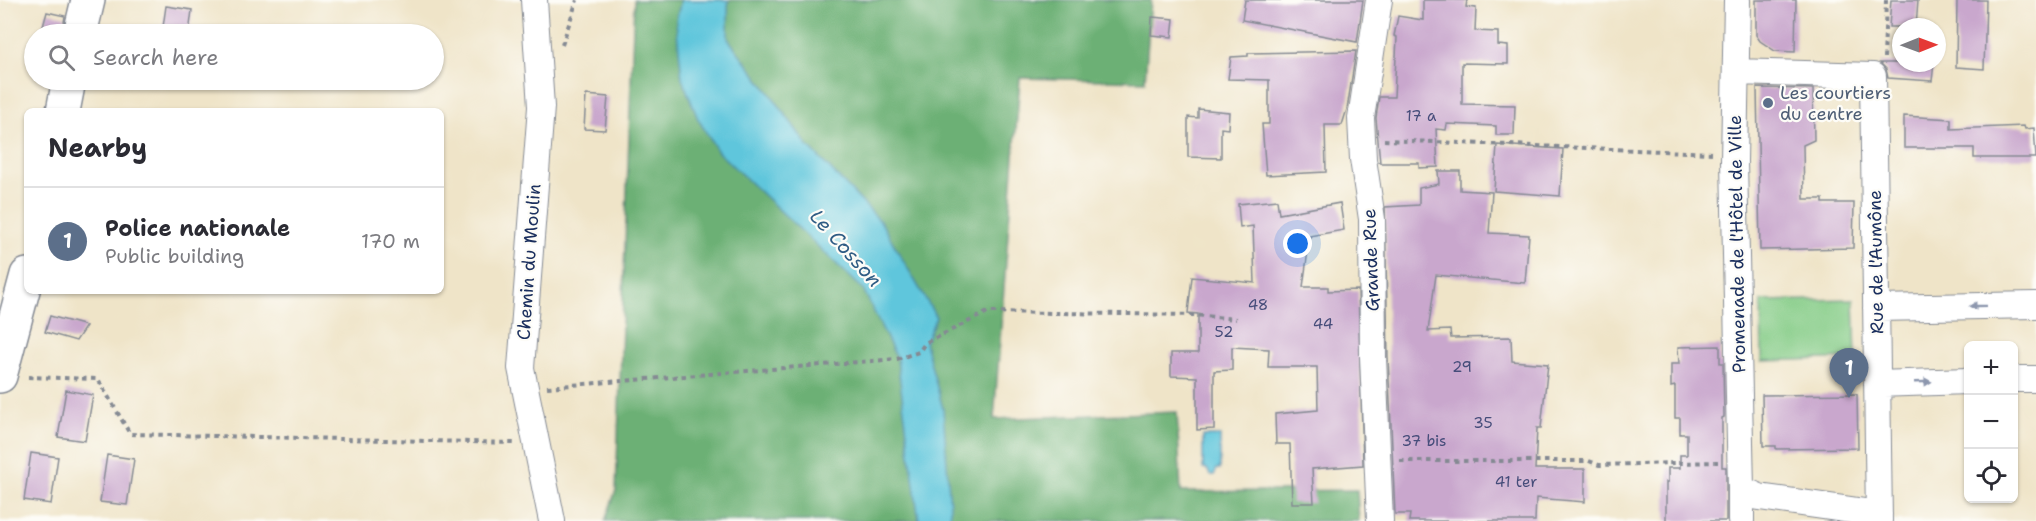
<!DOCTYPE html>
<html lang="en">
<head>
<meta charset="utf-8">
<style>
  body { margin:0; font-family:"Shantell Sans",sans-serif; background:#f7f7f7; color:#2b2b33 }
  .controls { position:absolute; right:18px; bottom:18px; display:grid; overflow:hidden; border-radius:9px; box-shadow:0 2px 4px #0004 }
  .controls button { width:54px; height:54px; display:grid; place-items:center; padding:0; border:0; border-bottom:2px solid #e1e1e2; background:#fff; color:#2b2b33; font:30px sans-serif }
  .compass { position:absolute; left:1892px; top:18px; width:54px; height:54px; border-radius:50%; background:#fff; box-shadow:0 2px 4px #0004; rotate:89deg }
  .you { position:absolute; left:1298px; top:244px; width:21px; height:21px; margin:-15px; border:4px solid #fff; border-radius:50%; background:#1a73e8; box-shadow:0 0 0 9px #1a73e833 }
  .badge { display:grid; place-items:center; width:39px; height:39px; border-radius:50%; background:#c8321e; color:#fff; font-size:20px; font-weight:700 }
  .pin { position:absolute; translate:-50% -50px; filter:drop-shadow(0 2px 3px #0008) }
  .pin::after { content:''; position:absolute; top:32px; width:21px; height:18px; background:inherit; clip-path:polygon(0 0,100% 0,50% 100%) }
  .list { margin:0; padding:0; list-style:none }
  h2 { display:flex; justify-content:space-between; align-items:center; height:78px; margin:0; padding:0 24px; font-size:26px }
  h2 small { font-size:20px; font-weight:400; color:#7c7c81 }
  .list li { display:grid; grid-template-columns:39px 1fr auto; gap:18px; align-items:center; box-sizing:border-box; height:108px; padding:0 24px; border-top:2px solid #e1e1e2 }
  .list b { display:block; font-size:22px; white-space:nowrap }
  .list p { margin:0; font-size:20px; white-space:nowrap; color:#7c7c81 }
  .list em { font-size:20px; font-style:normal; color:#7c7c81 }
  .icon { flex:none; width:33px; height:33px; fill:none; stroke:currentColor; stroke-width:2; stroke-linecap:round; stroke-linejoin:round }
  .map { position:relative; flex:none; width:2036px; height:521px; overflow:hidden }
  .search { position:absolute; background:#fff; box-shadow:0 2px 4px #0004; left:24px; top:24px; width:420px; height:66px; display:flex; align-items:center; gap:15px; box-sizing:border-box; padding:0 21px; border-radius:33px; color:#7c7c81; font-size:22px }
  .panel { position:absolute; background:#fff; box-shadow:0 2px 4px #0004; left:24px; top:108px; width:420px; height:186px; border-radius:9px }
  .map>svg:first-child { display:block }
</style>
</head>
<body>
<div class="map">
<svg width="2036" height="521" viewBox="0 0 2036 521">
  <rect width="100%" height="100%" fill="#fdfcf7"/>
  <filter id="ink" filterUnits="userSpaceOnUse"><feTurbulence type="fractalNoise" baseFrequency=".0167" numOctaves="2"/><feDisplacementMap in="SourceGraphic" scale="12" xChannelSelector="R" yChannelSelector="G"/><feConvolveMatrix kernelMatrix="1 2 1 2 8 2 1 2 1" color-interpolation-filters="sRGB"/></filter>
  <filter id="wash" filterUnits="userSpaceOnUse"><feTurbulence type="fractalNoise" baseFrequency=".008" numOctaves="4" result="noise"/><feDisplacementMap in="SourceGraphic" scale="24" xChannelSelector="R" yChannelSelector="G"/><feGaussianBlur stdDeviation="1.35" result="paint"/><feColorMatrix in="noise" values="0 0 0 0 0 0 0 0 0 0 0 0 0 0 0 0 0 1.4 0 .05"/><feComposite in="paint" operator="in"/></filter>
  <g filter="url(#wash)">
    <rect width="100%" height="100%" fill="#efe4c8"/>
    <!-- green -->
    <path fill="#85cc87" stroke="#507e72" stroke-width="1.5" d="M 1854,299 L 1856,358 L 1762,361 L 1761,301 Z"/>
    <!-- forest -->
    <path fill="#6cb074" stroke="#447069" stroke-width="1.5" d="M 634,0 L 1151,0 L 1145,81 L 1020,78 L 994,419 L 1177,412 L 1181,492 L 1357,490 L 1359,521 L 605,521 L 616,490 Z"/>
    <!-- water -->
    <path fill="#5fc6dc" stroke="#3d7a9d" stroke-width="1.5" d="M 681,0 L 728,0 L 728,39 L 770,93 L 807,145 L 881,222 L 936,317 L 925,343 L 943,409 L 951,521 L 919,521 L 897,359 L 863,289 L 718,152 L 698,119 L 682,78 L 676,21 Z
      M 1203,436 L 1220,436 L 1220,469 L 1217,469 L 1214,475 L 1210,475 L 1207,469 L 1203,469 Z"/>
    <g id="blocks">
      <!-- building -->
      <path fill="#c9a7cd" d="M 1245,0 L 1363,0 L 1357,42 L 1242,20 Z
        M 1423,0 L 1467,0 L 1466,7 L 1476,8 L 1475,31 L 1498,32 L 1498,45 L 1508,46 L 1508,64 L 1462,63 L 1462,104 L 1515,105 L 1514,135 L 1496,135 L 1496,126 L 1447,124 L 1446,130 L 1436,129 L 1438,167 L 1419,168 L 1419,163 L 1380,163 L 1376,118 L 1379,97 L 1394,97 L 1397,37 L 1394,36 L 1398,16 L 1423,20 Z
        M 1756,0 L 1796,0 L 1795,52 L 1775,51 L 1760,41 L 1756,35 Z
        M 1891,0 L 1918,0 L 1916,27 L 1889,27 Z
        M 1957,0 L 1986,0 L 1984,69 L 1956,67 Z
        M 166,6 L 192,10 L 189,34 L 162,34 Z
        M 47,12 L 65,16 L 62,34 L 41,34 Z
        M 1152,17 L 1174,19 L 1172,37 L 1151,35 Z
        M 1356,51 L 1347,109 L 1342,125 L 1325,125 L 1326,172 L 1266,175 L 1262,124 L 1269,124 L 1269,80 L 1228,79 L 1231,57 L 1248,56 L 1248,53 Z
        M 1880,63 L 1934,63 L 1932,81 L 1888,78 L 1886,69 Z
        M 1757,88 L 1813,89 L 1814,140 L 1803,145 L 1804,199 L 1823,199 L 1823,203 L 1854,203 L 1853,248 L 1760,250 Z
        M 586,95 L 608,97 L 605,130 L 584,129 Z
        M 1198,109 L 1229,112 L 1228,129 L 1221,128 L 1221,158 L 1188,157 L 1188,117 L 1198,118 Z
        M 1904,116 L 1951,119 L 1951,129 L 2024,126 L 2025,129 L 2034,128 L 2036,158 L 1974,158 L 1974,148 L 1904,148 Z
        M 1497,145 L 1563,149 L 1560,196 L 1494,191 Z
        M 1438,171 L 1460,171 L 1460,190 L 1492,192 L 1489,233 L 1529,235 L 1525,283 L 1436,275 L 1428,331 L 1450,330 L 1451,338 L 1511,337 L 1512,361 L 1548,364 L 1541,428 L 1537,428 L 1535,469 L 1585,469 L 1585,502 L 1536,498 L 1535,521 L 1409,521 L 1410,514 L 1395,514 L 1388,357 L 1385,207 L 1419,205 L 1419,188 L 1439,184 Z
        M 1277,200 L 1279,214 L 1340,203 L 1344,230 L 1310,236 L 1303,287 L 1328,287 L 1328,291 L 1358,290 L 1363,465 L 1312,469 L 1314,503 L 1292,503 L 1290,444 L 1276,444 L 1275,414 L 1318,410 L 1317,367 L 1268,367 L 1269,349 L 1232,347 L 1232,370 L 1214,371 L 1214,429 L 1197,430 L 1197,377 L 1171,376 L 1171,353 L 1198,353 L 1198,314 L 1188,313 L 1192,277 L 1255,283 L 1253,226 L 1240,228 L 1238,204 Z
        M 50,316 L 86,326 L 76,341 L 45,332 Z
        M 1720,346 L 1720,363 L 1723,363 L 1724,417 L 1722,418 L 1722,467 L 1726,467 L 1726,521 L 1666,521 L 1666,482 L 1668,482 L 1668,468 L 1680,468 L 1680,455 L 1687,455 L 1687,434 L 1680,434 L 1680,418 L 1675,418 L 1675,386 L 1671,387 L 1671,364 L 1679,364 L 1678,347 Z
        M 66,390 L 93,395 L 85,441 L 58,437 Z
        M 1857,394 L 1858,448 L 1776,449 L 1776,446 L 1763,446 L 1762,395 Z
        M 31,453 L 58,457 L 51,504 L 24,500 Z
        M 107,455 L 134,459 L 127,505 L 100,502 Z"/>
    </g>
  </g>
  <g filter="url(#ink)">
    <use href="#blocks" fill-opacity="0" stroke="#858a93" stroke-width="1.5"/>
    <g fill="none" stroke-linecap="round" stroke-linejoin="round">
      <!-- minor casing -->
      <g stroke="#858a93" stroke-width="28">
        <path id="minor" d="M 534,0 L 541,107 L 521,368 L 552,521
          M 1379,0 L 1361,118 L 1363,159 L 1372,219 L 1373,357 L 1380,521
          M 1737,0 L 1734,161 L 1741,489 L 1759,497 L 1879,514
          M 1736,72 L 1873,76 L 1879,521
          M 1876,308 L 2036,305
          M 2014,379 L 2036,379
          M 1877,384 L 1968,381
          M 1741,489 L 1741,521"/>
      </g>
      <!-- secondary casing -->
      <g stroke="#858a93" stroke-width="36">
        <path id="secondary" d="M 80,34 L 88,0
          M 63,111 L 69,80
          M 0,376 L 27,275"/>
      </g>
      <!-- path -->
      <path stroke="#858a93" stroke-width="4" stroke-dasharray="4.5 4.5" stroke-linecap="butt" d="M 562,45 L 577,0
        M 1884,58 L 1886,0
        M 1384,140 L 1712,153
        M 28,377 L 98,379 L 130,434 L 514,443
        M 547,387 L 897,359 L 919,352 L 925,343 L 988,312 L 1194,315 L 1236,319
        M 1400,461 L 1589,461 L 1599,465 L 1718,462"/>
      <!-- minor -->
      <use href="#minor" stroke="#fff" stroke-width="26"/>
      <!-- secondary -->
      <use href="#secondary" stroke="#fff" stroke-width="33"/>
    </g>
    <!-- one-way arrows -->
    <defs><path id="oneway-solid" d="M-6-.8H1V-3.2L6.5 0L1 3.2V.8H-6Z" transform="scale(1.5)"/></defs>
    <g fill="#8d97ae">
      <use href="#oneway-solid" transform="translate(1978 306) rotate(179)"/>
      <use href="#oneway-solid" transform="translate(1923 382) rotate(-2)"/>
    </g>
  </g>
  <!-- markers -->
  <circle fill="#5c6f8a" stroke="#fdfcf7" stroke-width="2" cx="1768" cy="103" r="6"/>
  <g text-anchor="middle" stroke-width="4.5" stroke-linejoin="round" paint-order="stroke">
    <!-- number labels -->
    <g font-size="15" fill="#464d7a">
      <text x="1421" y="121">17 a</text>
      <text x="1258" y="310">48</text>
      <text x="1323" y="329">44</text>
      <text x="1224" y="337">52</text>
      <text x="1462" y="372">29</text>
      <text x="1483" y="428">35</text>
      <text x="1424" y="446">37 bis</text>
      <text x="1516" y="487">41 ter</text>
    </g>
    <!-- service labels -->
    <g font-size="18" fill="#4e5e75" stroke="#fdfcf7" text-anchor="start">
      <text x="1780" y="99">Les courtiers<tspan x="1780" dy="21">du centre</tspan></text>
    </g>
    <!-- street labels -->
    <g font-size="18" fill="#1b2f5e" stroke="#fdfcf7">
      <text transform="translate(1737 244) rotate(-91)" y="6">Promenade de l'Hôtel de Ville</text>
      <text transform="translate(1371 260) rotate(-92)" y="6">Grande Rue</text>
      <text transform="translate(529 262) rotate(-86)" y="6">Chemin du Moulin</text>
      <text transform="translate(1876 262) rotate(-91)" y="6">Rue de l'Aumône</text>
    </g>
    <!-- water labels -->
    <g font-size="20" font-style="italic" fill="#2f5c84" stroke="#fdfcf7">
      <text transform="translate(846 248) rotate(48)" y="7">Le Cosson</text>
    </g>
  </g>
</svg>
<div class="controls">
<button>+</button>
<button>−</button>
<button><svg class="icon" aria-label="locate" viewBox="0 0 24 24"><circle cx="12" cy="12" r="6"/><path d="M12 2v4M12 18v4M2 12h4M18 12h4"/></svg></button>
</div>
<svg class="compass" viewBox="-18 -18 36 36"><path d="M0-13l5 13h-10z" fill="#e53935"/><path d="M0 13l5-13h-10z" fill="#7c7c81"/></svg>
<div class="you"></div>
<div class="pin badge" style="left:1849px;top:398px;background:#5c6f8a">1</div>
<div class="search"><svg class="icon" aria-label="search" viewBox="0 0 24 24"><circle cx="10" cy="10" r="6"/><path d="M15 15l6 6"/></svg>Search here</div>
<section class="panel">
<h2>Nearby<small></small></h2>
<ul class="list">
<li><span class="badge" style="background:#5c6f8a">1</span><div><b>Police nationale</b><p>Public building</p></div><em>170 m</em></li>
</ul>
</section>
</div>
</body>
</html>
